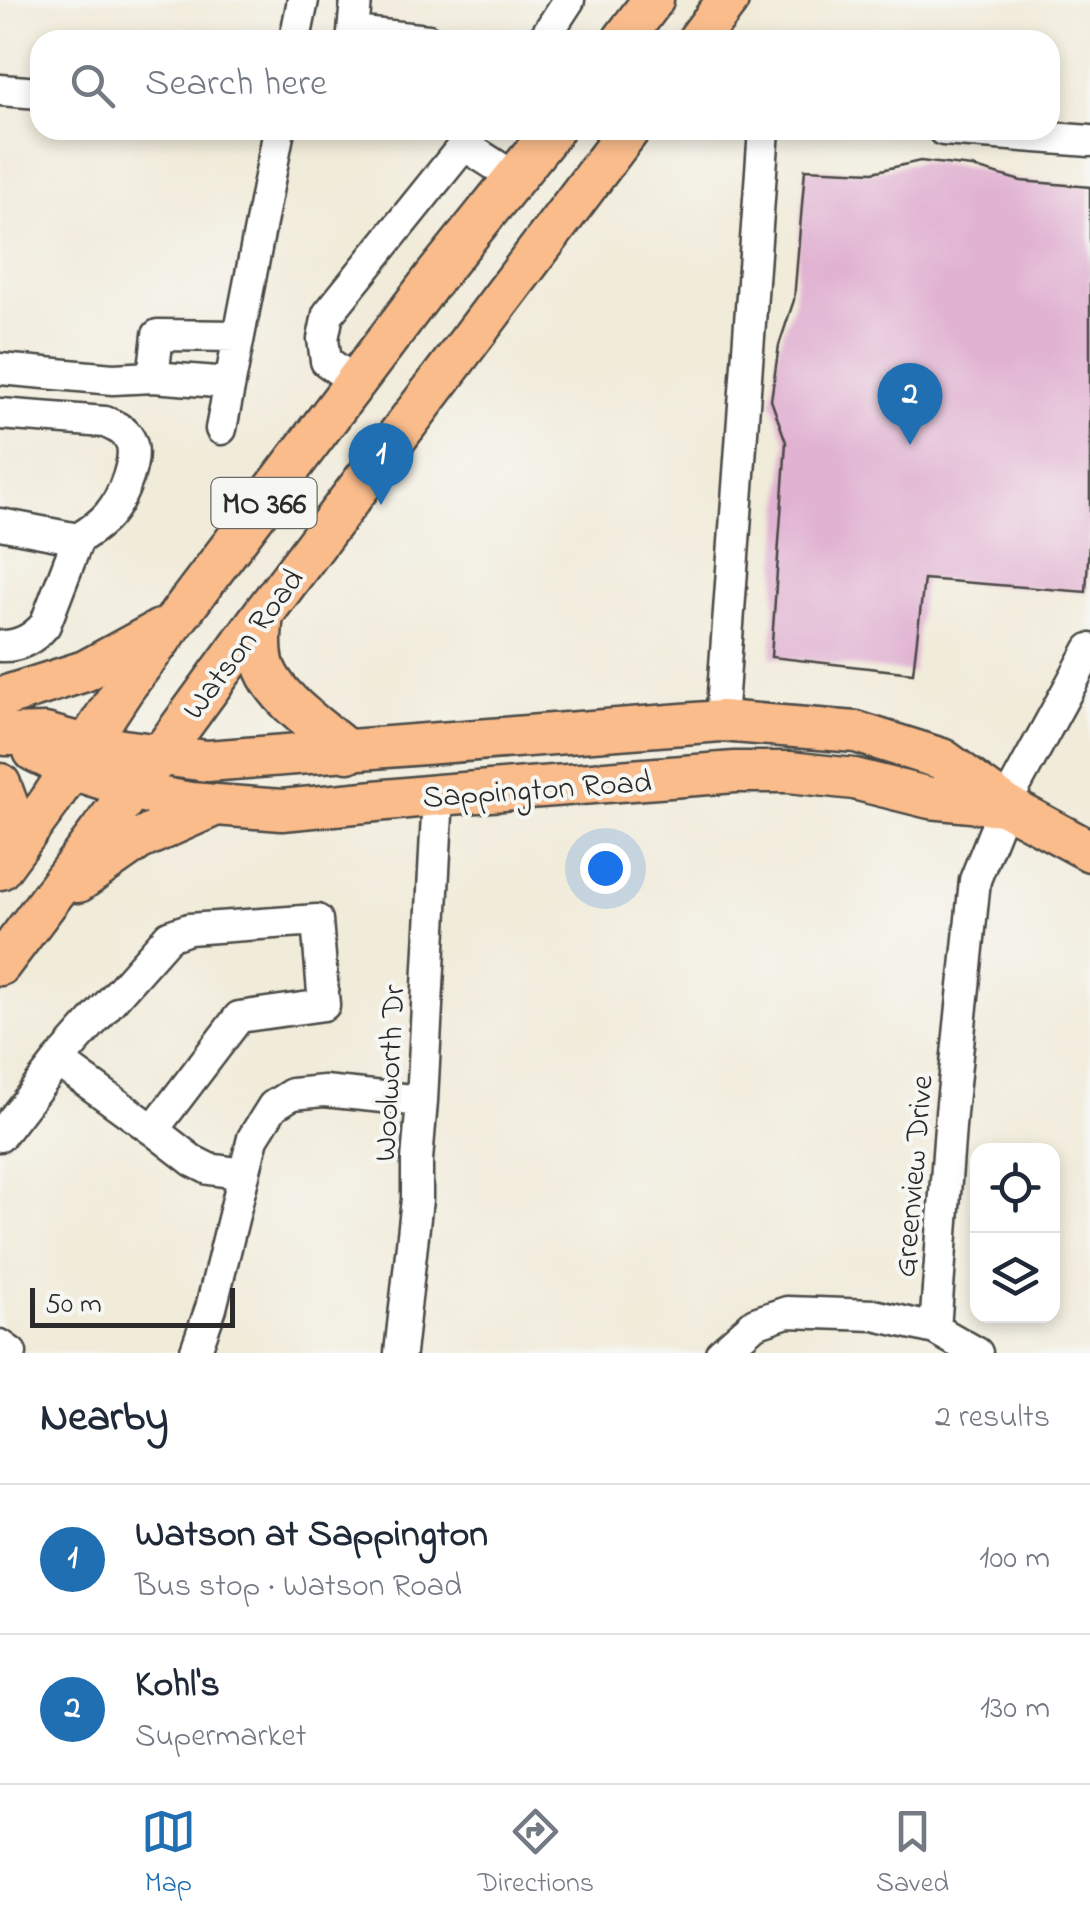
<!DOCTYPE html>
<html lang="en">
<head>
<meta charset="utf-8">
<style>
  body { margin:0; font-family:"Indie Flower",sans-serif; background:#f2f2f3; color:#1f2937 }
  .controls { position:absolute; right:30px; bottom:30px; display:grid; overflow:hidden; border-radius:20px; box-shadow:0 5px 15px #0003 }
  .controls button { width:90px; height:90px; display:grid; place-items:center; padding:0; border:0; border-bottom:2px solid #e0e1e3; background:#fff; color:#1f2937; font:50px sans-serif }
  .scale { position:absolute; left:30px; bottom:25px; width:205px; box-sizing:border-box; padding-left:10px; border:5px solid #2b2b2b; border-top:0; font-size:28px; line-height:35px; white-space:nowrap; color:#2b2b2b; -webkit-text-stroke:8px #f6f6f2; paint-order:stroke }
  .you { position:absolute; left:605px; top:868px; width:35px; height:35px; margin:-25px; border:8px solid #fff; border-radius:50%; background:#1a73e8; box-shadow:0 0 0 15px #1a73e833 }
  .badge { display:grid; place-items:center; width:65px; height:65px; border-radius:50%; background:#1f6fb2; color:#fff; font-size:32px; font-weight:700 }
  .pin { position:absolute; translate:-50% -82px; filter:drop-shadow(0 2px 5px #0008) }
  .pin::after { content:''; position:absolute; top:52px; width:35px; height:30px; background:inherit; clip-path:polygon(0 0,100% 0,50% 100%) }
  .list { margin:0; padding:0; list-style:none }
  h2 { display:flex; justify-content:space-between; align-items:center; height:130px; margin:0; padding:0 40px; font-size:42px }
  h2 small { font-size:32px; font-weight:400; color:#747a83 }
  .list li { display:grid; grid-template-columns:65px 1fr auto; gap:30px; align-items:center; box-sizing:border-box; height:150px; padding:0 40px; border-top:2px solid #e0e1e3 }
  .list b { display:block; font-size:38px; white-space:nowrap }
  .list p { margin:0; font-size:32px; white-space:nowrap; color:#747a83 }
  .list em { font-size:32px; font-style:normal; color:#747a83 }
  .icon { flex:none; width:55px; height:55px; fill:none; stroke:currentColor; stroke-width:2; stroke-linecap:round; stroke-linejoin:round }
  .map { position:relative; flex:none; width:1090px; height:1353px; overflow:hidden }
  .search { position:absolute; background:#fff; box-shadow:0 5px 15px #0003; left:30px; right:30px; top:30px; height:110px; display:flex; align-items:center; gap:25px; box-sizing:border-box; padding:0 35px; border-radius:30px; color:#747a83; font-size:38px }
  .sheet { height:430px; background:#fff }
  nav { display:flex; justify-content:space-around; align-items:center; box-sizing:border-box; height:140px; border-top:2px solid #e0e1e3; background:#fff; font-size:28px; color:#747a83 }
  nav a { display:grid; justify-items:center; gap:5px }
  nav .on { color:#1f6fb2 }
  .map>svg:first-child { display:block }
</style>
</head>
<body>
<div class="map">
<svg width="1090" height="1353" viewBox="0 0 1090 1353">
  <rect width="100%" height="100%" fill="#f6f6f2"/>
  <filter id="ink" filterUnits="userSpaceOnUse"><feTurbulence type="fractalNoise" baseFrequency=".01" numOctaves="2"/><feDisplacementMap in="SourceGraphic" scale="20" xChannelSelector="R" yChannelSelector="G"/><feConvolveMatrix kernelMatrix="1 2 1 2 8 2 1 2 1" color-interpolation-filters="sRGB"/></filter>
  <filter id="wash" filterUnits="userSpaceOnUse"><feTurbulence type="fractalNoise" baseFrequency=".0048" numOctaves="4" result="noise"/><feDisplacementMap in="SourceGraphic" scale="40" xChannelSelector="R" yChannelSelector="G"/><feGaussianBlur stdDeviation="2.25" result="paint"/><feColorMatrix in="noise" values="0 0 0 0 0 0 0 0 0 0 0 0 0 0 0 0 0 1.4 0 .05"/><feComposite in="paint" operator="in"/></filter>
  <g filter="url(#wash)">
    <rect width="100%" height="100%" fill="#f1ebd9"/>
    <g id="blocks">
      <!-- building -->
      <path fill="#e1b2d2" d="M 920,161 L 972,167 L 1021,181 L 1090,187 L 1090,526 L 1086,592 L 924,579 L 913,673 L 771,657 L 786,442 L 771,400 L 779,345 L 794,300 L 805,169 L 873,172 Z"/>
    </g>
  </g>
  <g filter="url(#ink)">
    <use href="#blocks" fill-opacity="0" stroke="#494845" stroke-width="2.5"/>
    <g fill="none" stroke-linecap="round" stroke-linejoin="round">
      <!-- minor casing -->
      <g stroke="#494845" stroke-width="35">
        <path id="minor" d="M 356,0 L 353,32 L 428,40
          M 295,40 L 303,0
          M 543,40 L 569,0
          M 0,90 L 40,93
          M 943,130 L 1090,141
          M 0,369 L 113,379 L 153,377
          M 355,382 L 326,361 L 323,339 L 328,314 L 464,145 L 514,177
          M 230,383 L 153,377 L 158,335 L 239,336
          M 0,414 L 105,422 C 115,426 125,430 130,440 C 140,457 121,500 109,514 C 101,524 89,532 78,539
          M 221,429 L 279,130
          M 0,524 L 78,539 L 45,625 C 33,639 19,647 0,646
          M 721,721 L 764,130
          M 58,1061 L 153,1130
          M 0,1136 L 58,1061 L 169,936 L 189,929 L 317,920 L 324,1005 L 239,1017 L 153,1130 L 193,1161 L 209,1169 L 244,1174
          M 935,1329 L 977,1353
          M 0,1345 L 11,1353
          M 195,1353 L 211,1308 L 253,1138 L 273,1106 L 292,1094 L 324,1091 L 422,1101
          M 400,1353 L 417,1199 L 417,1160 L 422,1101 L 438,795
          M 721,1353 L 755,1323 L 787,1312 L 874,1315 L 935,1329 L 951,1113 L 975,880 L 1005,805 L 1090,649"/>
      </g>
      <!-- major casing -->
      <g stroke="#494845" stroke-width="45">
        <path id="major" d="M 623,40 L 653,0
          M 698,40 L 728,0
          M 263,614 C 261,632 259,652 265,669 C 278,701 322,729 348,752
          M 0,698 L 85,671 L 160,630
          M 6,735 L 45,734 L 85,745 L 207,761 L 721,721 L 856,732 L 942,759 L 1005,805 L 1090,851
          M 34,751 L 71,769 L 163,798 L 190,803 L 282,810 L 438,795 L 735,772 L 789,772 L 854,779 L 930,798 L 1002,805
          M 0,784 L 11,814 L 18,845
          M 0,869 L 48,804 L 124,688 L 437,274 L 553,130
          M 78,882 L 138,840 L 214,806
          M 0,965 L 132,789 L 161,754 L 263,614 L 629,130"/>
      </g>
      <!-- minor -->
      <use href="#minor" stroke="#fff" stroke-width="30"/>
      <!-- major -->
      <use href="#major" stroke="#fabc8b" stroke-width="40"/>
    </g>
  </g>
  <g text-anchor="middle" stroke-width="8" stroke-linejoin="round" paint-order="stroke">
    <!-- shield labels -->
    <rect fill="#f6f6f2" stroke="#686867" stroke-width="2.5" x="211.5" y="478" width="105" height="50" rx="8"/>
    <g font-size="30" font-weight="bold" fill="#2b2b2b">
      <text x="264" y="513">MO 366</text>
    </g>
    <!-- street labels -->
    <g font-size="32" fill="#2b2b2b" stroke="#f6f6f2">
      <text transform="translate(242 643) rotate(-53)" y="11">Watson Road</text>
      <text transform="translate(537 788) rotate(-4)" y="11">Sappington Road</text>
      <text transform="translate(388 1073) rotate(-87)" y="11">Woolworth Dr</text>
      <text transform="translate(912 1176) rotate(-85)" y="11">Greenview Drive</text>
    </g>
  </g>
</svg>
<div class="controls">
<button><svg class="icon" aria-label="locate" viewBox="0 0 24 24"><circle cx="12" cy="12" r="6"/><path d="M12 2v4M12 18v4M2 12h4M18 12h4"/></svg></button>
<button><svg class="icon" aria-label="layers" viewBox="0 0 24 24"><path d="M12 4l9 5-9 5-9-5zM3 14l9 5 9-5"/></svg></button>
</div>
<div class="scale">50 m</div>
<div class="you"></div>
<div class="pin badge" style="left:381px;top:505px">1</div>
<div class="pin badge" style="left:910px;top:445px">2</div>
<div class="search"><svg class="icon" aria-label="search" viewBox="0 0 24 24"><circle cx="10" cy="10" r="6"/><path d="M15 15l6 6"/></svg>Search here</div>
</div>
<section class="sheet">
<h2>Nearby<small>2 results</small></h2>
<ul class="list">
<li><span class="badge">1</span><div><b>Watson at Sappington</b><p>Bus stop · Watson Road</p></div><em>100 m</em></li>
<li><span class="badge">2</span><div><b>Kohl's</b><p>Supermarket</p></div><em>130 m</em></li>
</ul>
</section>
<nav>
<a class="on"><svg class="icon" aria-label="map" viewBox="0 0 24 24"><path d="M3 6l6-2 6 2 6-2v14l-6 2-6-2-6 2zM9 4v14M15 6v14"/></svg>Map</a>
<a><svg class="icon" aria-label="directions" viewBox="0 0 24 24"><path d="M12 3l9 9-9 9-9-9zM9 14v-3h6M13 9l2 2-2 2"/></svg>Directions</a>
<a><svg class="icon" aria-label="saved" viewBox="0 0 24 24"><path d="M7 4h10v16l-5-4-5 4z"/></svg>Saved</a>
</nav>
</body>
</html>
